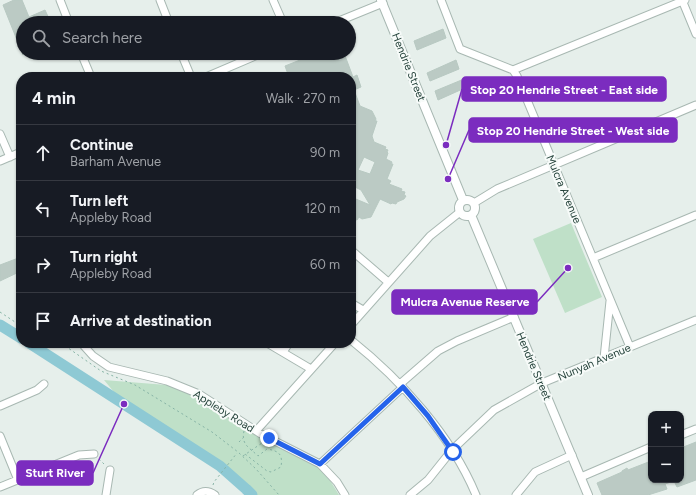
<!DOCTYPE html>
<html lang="en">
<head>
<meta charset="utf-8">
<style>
  body { margin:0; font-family:Figtree,sans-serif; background:#20242c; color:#f1f3f6 }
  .controls { position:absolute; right:12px; bottom:12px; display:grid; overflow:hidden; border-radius:8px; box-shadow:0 1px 3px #0004 }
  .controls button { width:36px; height:36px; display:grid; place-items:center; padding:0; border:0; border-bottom:1px solid #363941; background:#171b24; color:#f1f3f6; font:20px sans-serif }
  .stop { position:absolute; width:12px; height:12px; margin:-9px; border:3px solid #2563eb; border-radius:50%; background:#fff }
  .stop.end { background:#2563eb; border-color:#fff; box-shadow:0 1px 4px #0008 }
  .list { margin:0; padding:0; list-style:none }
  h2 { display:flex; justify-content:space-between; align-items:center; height:52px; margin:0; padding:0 16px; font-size:17px }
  h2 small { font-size:13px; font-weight:400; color:#9ea1a6 }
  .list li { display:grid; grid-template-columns:26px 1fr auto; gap:12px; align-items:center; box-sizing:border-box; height:56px; padding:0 16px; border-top:1px solid #363941 }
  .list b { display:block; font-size:15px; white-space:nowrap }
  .list p { margin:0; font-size:13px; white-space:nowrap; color:#9ea1a6 }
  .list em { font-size:13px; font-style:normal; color:#9ea1a6 }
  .icon { flex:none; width:22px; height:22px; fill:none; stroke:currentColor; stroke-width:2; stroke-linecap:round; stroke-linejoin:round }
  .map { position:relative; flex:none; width:696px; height:495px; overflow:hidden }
  .search { position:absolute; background:#171b24; box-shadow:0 1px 3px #0004; left:16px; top:16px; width:340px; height:44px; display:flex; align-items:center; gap:10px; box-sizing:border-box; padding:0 14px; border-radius:22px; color:#9ea1a6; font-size:15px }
  .panel { position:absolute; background:#171b24; box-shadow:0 1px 3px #0004; left:16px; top:72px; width:340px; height:276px; border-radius:16px }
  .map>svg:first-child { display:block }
</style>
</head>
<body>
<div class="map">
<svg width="696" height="495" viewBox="0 0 696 495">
  <rect width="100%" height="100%" fill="#e6efeb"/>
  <!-- green -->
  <path fill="#bfe0c8" d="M 571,223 L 602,297 L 565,313 L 533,239 Z
    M 104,380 L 179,386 L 320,464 L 339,495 L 252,495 L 246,489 L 220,466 L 124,404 Z"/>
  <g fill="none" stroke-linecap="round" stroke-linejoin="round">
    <!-- river -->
    <path stroke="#8ec9d4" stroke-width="11" d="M 0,325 L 21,338
      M 29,343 L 220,466 L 246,489 L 252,495"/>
  </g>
  <!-- building -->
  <path fill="#bbcac4" stroke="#b8c9c2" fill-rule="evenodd" d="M 14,0 L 22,0 L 29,17 L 45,10 L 51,23 L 23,23 L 23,55 L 3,5 Z
    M 443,29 L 446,38 L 417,50 L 414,41 Z
    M 309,53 L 318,53 L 319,55 L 324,53 L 344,53 L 353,77 L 357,75 L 361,87 L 354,90 L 360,106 L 372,111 L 376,119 L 375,121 L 377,121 L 372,136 L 374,142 L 386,147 L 385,149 L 388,150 L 387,152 L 388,153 L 386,159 L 392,162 L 391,164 L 393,164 L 387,179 L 391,181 L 389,184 L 402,189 L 401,191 L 405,192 L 404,195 L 406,196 L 404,199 L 397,202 L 396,204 L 392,203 L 391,204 L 380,199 L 371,217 L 362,219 L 359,217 L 357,220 L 351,218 L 351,197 L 370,205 L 361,190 L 351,185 L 351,78 L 353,77 L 311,77 L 309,74 L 301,77 L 289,77 L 285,66 L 310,56 ZM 364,157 L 375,162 L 370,174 L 358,170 Z
    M 456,60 L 459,69 L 430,81 L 427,73 Z
    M 464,79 L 467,87 L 438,100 L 435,91 Z
    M 21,257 L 21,271 L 0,281 L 0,265 Z
    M 696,442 L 696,480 L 677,487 L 674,481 L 665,484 L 667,489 L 648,495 L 602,495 L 597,483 L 622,472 L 622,471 L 627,468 L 628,470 L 651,461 L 651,480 L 681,480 L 681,448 Z"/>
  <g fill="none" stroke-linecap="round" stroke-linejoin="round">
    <!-- minor casing -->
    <g stroke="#a8b8b2" stroke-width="9">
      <path id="minor" d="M 60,0 L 69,23
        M 160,0 L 169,23
        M 273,0 L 283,23
        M 441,0 L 460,49 L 513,70 L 517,76 L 630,347
        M 682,0 L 696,34
        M 334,23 L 383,3
        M 81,53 L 91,77
        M 181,53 L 191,77
        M 513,70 L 685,0
        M 206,77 L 262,53
        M 0,134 L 10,157
        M 0,161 L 21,152
        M 474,203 L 497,189 L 696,105
        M 351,250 L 388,282
        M 593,258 L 696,215
        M 351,303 L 363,310
        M 351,325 L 430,236 L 460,212
        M 351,340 C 401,380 451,435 476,495
        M 267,343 L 311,369
        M 84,346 L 93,356 L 109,367 L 167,381 L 199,394 L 261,434 L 320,464 L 337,482 L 345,495
        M 283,352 L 289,343
        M 604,358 L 610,301
        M 400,384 L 438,351 L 457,341 L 514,317
        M 0,406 L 37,390 L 44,384
        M 256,431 L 335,343
        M 681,435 L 696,429
        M 0,436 L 18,480
        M 320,464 L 403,387
        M 581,477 L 651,447
        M 0,487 L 79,455 L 94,454
        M 106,495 L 110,470
        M 197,495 C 203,490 208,490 215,495
        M 410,495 L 428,480 L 452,450 L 494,410 L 542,383 L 696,320
        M 516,495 L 535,472 L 572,455"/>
    </g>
    <!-- tertiary casing -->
    <g stroke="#a8b8b2" stroke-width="10">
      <path id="tertiary" d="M 381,0 L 463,200
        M459 208a8 8 0 1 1 16 0a8 8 0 1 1-16 0Z
        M 471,215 L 588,495"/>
    </g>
    <!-- path -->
    <path stroke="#86b3a5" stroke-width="1" stroke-dasharray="2 3" stroke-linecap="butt" d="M 0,312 L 21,326
      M 61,343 L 101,371 L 135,385 L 212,432 L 238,452 L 256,469 L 279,495
      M 67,347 L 75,343
      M 244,431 C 241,445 249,447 258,456 L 267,449 C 279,451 283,454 281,467 L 271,472 L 267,471 L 245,454
      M 239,442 L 243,438
      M 243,456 L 262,443
      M 99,459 L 105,465
      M 213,485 L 214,482 L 237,453"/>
    <!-- minor -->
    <use href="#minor" stroke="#fff" stroke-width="7"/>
    <!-- tertiary -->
    <use href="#tertiary" stroke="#fff" stroke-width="8"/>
  </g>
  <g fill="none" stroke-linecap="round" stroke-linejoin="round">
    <!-- route -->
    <path stroke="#2563eb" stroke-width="5" d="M 269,438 L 320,464 L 403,387 L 428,416 L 453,452"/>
  </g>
  <g text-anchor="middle" stroke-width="4" stroke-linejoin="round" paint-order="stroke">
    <!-- street labels -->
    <g font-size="11" fill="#24423a" stroke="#f7fbf9">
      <text transform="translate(409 67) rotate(68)" y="4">Hendrie Street</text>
      <text transform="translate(564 189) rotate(67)" y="4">Mulcra Avenue</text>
      <text transform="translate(594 362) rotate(-23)" y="4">Nunyah Avenue</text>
      <text transform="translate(534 366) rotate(67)" y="4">Hendrie Street</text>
      <text transform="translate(224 411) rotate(32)" y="4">Appleby Road</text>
    </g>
  </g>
  <!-- callouts -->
  <path fill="none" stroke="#7b2cbf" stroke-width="1.5" d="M446 145L462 89M448 179L469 130M568 268L537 302M124 404L93 473"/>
  <g fill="#7b2cbf" stroke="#f7fbf9" stroke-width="1.5">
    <circle cx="446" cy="145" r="4"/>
    <circle cx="448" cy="179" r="4"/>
    <circle cx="568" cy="268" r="4"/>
    <circle cx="124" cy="404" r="4"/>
  </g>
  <g fill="#7b2cbf" stroke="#7b2cbf" stroke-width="1.5">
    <rect x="462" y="77" width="204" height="24" rx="4"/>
    <rect x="469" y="118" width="208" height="24" rx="4"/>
    <rect x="392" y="290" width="145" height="24" rx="4"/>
    <rect x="17" y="461" width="76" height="24" rx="4"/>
  </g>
  <g font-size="12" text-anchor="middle" font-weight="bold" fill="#fff">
    <text x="564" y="94">Stop 20 Hendrie Street - East side</text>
    <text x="573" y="135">Stop 20 Hendrie Street - West side</text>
    <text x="465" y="306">Mulcra Avenue Reserve</text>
    <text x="55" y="477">Sturt River</text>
  </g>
</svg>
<div class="controls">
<button>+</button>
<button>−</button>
</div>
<div class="stop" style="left:453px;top:452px"></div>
<div class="stop end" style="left:269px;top:438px"></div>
<div class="search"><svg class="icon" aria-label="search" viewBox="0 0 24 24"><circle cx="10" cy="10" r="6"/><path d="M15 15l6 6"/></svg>Search here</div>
<section class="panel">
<h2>4 min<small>Walk · 270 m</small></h2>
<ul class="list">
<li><svg class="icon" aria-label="ahead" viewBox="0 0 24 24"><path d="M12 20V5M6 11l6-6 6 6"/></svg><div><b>Continue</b><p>Barham Avenue</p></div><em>90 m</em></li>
<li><svg class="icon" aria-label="left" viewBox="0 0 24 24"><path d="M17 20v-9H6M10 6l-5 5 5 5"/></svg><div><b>Turn left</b><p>Appleby Road</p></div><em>120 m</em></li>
<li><svg class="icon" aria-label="right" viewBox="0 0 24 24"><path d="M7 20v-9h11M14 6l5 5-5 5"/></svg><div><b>Turn right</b><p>Appleby Road</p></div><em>60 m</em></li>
<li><svg class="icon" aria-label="arrive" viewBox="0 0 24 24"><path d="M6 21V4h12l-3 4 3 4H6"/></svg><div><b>Arrive at destination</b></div></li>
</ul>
</section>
</div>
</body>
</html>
